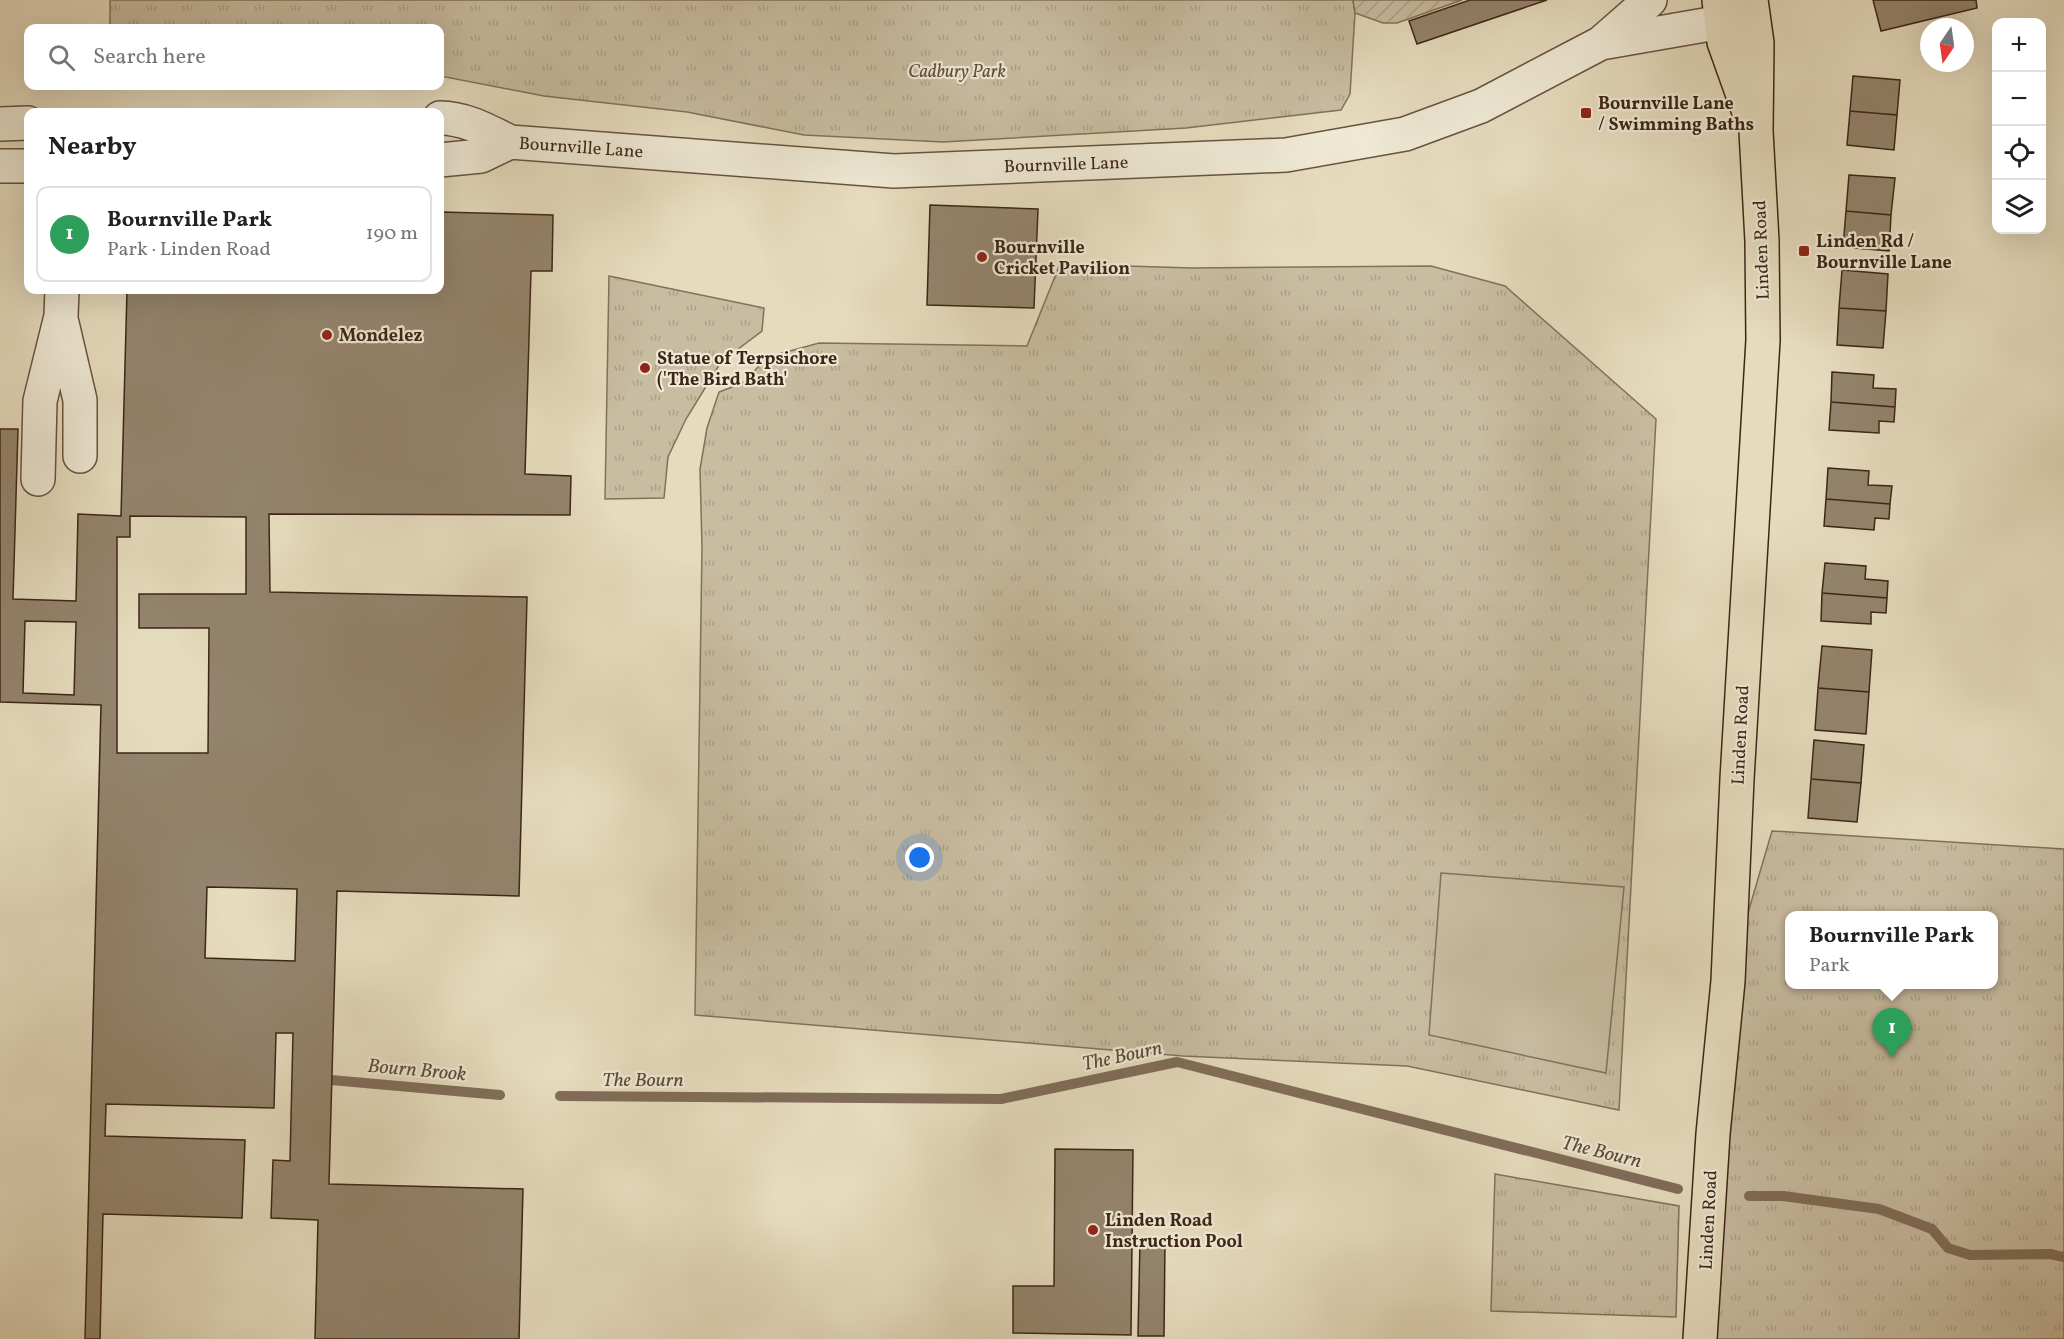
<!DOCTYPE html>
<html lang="en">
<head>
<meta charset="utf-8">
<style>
  body { margin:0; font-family:Vollkorn,serif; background:#f6f6f6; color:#202124 }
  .controls { position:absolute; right:18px; top:18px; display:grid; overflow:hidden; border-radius:12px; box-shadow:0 6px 24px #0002 }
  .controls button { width:54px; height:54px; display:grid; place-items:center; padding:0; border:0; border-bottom:2px solid #e0e0e0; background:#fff; color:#202124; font:30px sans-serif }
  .compass { position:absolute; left:1920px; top:18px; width:54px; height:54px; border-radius:50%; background:#fff; box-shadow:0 6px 24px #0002; rotate:193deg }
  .you { position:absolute; left:920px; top:858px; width:21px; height:21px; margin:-15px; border:4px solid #fff; border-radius:50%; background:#1a73e8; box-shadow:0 0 0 9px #1a73e833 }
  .badge { display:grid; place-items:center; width:39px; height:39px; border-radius:50%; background:#8f2418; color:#fff; font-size:20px; font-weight:700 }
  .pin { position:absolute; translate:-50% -50px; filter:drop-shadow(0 2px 3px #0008) }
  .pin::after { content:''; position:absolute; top:32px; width:21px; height:18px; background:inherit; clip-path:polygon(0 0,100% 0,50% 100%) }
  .popup { position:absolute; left:1785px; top:911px; width:213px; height:78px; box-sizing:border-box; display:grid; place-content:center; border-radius:12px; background:#fff; filter:drop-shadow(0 2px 4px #0005); font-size:20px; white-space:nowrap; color:#757577 }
  .popup b { font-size:22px; color:#202124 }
  .popup::after { content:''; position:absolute; left:50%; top:100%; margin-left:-12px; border:12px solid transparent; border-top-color:#fff }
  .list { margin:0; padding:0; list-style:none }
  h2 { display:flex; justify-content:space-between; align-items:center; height:78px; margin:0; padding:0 24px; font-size:26px }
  h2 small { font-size:20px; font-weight:400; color:#757577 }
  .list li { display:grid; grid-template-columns:39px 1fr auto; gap:18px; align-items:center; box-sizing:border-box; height:96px; margin:0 12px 12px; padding:0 12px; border:2px solid #e0e0e0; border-radius:12px }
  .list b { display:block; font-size:22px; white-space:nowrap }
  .list p { margin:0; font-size:20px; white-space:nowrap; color:#757577 }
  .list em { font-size:20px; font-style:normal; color:#757577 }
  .icon { flex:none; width:33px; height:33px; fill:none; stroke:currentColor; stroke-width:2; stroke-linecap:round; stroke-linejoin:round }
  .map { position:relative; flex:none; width:2064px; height:1339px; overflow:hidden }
  .search { position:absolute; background:#fff; box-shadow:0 6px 24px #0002; left:24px; top:24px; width:420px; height:66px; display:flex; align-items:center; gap:15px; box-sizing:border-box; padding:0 21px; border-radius:12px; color:#757577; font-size:22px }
  .panel { position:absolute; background:#fff; box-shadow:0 6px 24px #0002; left:24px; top:108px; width:420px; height:186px; border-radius:12px }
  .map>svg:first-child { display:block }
</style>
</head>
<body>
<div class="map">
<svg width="2064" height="1339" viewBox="0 0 2064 1339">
  <defs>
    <pattern id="grass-tufts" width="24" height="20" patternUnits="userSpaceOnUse" patternTransform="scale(1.5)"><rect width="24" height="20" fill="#c8bca1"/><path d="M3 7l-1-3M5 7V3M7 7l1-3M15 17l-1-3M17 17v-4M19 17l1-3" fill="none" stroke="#ada18a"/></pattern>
    <pattern id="garden-furrows" width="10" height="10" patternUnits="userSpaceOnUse" patternTransform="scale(1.5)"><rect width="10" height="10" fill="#c8bca1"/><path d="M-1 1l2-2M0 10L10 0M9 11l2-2" fill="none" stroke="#ada18a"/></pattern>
  </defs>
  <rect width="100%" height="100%" fill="#e5dbbd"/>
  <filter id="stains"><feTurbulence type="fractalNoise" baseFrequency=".00333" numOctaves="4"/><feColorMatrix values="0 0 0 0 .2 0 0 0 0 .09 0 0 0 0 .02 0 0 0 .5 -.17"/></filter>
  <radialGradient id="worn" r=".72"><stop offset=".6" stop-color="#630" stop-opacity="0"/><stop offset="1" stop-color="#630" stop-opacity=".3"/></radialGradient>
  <!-- grass -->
  <path fill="url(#grass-tufts)" stroke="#82715c" stroke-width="1.5" fill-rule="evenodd" d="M 110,0 L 1353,0 L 1355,13 L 1350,94 L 1341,110 L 1186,128 L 943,142 L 804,135 L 687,112 L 544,96 L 440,76 L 440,28 L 59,28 L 59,25 L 110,27 Z
    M 1060,264 L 1192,268 L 1431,266 L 1505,286 L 1656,419 L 1619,1110 L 1407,1066 L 1183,1056 L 695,1015 L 702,547 L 700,469 L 707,428 L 719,392 L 745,382 L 763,361 L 779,354 L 819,343 L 1027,346 Z
    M 609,276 L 764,308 L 762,331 L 721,362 L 686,419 L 668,457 L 664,498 L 605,499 Z
    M 1772,831 L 2064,849 L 2064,1339 L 1700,1339 L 1728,981 ZM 1790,916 L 1994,916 L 1994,984 L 1790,984 Z
    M 1495,1174 L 1679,1206 L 1676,1317 L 1491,1311 Z"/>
  <!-- garden -->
  <path fill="url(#garden-furrows)" stroke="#82715c" stroke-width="1.5" d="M 1353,0 L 1462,0 L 1397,23 L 1383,23 L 1355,13 Z"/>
  <!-- pitch -->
  <path fill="#c8bca1" stroke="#82715c" stroke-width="1.5" d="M 1441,873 L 1624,887 L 1606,1073 L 1429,1035 Z"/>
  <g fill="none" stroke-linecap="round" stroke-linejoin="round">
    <!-- stream -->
    <path stroke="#806d59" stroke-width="10" d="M 331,1080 L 500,1095
      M 560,1096 L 1001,1099 L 1177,1062 L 1678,1189
      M 1749,1196 L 1783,1196 L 1879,1209 L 1932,1229 L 1948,1248 L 1970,1255 L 2050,1254 L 2064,1257"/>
  </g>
  <!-- building -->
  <path fill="#94846d" stroke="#3d2617" stroke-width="1.5" fill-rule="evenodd" d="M 1470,0 L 1547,0 L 1417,44 L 1409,21 Z
    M 1873,0 L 1976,0 L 1977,8 L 1881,31 Z
    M 1853,76 L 1900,80 L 1897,115 L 1850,111 Z
    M 1850,111 L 1897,115 L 1894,150 L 1847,145 Z
    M 1849,175 L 1895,178 L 1891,215 L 1846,211 Z
    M 930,205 L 1038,209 L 1034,308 L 927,305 Z
    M 1846,211 L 1891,215 L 1889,251 L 1843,247 Z
    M 440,212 L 553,215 L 552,271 L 531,271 L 525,474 L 571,476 L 570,515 L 269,514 L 270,592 L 527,597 L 519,896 L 337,891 L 329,1184 L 523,1189 L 519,1339 L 315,1339 L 318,1220 L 271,1218 L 273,1160 L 290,1161 L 293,1033 L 276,1033 L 274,1108 L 106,1104 L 105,1136 L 245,1140 L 242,1218 L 103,1214 L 100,1339 L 85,1339 L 101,705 L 0,702 L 0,429 L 18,429 L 13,599 L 76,601 L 78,514 L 121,516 L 127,290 L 440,290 ZM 130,516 L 246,517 L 246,594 L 139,594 L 139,628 L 209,628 L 208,753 L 117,753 L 117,537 L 130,537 ZM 25,621 L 76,622 L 74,695 L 23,693 ZM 207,887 L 297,889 L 295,961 L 205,958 Z
    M 1842,270 L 1888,274 L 1886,311 L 1839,308 Z
    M 1839,308 L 1886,311 L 1883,348 L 1837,345 Z
    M 1832,372 L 1874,375 L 1873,388 L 1896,389 L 1895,407 L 1831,402 Z
    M 1831,402 L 1895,407 L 1894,422 L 1879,421 L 1879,433 L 1829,430 Z
    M 1828,468 L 1869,471 L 1868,485 L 1892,486 L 1890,504 L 1826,499 Z
    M 1826,499 L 1890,504 L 1889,519 L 1875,518 L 1874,530 L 1824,526 Z
    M 1825,563 L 1866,566 L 1865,579 L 1888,581 L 1887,598 L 1822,593 Z
    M 1822,593 L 1887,598 L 1886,613 L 1871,612 L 1871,624 L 1821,621 Z
    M 1822,646 L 1872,650 L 1869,692 L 1818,688 Z
    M 1818,688 L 1869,692 L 1866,734 L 1815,730 Z
    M 1814,740 L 1864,745 L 1861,783 L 1811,779 Z
    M 1811,779 L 1861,783 L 1857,822 L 1808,818 Z
    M 1055,1149 L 1133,1150 L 1131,1335 L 1013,1333 L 1013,1286 L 1054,1286 Z
    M 1140,1241 L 1165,1241 L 1164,1336 L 1138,1336 Z"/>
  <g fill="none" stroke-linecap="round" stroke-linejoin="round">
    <!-- minor casing -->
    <g stroke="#675340" stroke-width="36">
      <path id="minor" d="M 1601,43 L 1722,22 L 1737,10 L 1735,0
        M 440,118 C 465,118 488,131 510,142 L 894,171 L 1286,155 L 1405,134 L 1481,106 L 1601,43 L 1650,0
        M 0,124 L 28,123
        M 440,160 L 481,156 L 510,142
        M 0,166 L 28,166
        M 62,323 L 80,400 L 80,456
        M 38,479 L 40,401 L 61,316 L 62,290"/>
    </g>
    <!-- highway casing -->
    <g stroke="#3d2617" stroke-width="36">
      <path id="highway" d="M 1719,0 L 1724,42 L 1749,112
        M 1700,1339 L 1713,1134 L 1728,981 L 1737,779 L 1763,340 L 1762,241 L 1756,131 L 1757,43 L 1751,0"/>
    </g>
    <!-- minor -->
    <use href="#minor" stroke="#eee8d4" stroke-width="33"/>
    <!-- highway -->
    <use href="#highway" stroke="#e5dbbd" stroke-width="33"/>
  </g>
  <!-- markers -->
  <g fill="#8f2418" stroke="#eee8d4" stroke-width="2">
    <rect x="1580" y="107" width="12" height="12" rx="3"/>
    <rect x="1798" y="245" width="12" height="12" rx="3"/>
    <circle cx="982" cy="257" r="6"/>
    <circle cx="327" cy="335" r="6"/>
    <circle cx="645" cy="368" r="6"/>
    <circle cx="1093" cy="1230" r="6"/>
  </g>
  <g text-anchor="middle" stroke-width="4.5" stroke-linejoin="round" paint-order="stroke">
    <!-- park labels -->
    <g font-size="18" font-style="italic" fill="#604c3a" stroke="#eee8d4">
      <text x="957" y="77">Cadbury Park</text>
    </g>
    <!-- poi labels -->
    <g font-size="18" font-weight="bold" fill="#3d2617" stroke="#eee8d4" text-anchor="start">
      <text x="1598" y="109">Bournville Lane<tspan x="1598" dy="21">/ Swimming Baths</tspan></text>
      <text x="1816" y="247">Linden Rd /<tspan x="1816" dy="21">Bournville Lane</tspan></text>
      <text x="994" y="253">Bournville<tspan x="994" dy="21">Cricket Pavilion</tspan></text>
      <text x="339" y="341">Mondelez</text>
      <text x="657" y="364">Statue of Terpsichore<tspan x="657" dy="21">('The Bird Bath'</tspan></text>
      <text x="1105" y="1226">Linden Road<tspan x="1105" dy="21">Instruction Pool</tspan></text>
    </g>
    <!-- street labels -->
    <g font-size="18" fill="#3d2617" stroke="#eee8d4">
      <text transform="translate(581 147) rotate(4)" y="6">Bournville Lane</text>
      <text transform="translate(1066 164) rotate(-2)" y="6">Bournville Lane</text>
      <text transform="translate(1761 250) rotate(-92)" y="6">Linden Road</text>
      <text transform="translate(1740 735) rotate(-87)" y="6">Linden Road</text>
      <text transform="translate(1708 1220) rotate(-87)" y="6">Linden Road</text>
    </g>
    <!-- water labels -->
    <g font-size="20" font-style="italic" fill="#5e4a38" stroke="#eee8d4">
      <text transform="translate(1122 1055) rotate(-12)" y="7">The Bourn</text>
      <text transform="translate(417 1069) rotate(5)" y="7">Bourn Brook</text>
      <text x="643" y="1086">The Bourn</text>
      <text transform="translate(1602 1151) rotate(14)" y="7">The Bourn</text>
    </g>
  </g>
  <rect width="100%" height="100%" filter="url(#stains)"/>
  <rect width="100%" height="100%" fill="url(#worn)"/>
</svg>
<div class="controls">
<button>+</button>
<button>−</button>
<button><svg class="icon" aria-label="locate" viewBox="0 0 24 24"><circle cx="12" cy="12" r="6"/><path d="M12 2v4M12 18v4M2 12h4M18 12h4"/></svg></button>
<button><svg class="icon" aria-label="layers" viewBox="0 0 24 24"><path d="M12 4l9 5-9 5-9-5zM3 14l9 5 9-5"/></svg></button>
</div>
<svg class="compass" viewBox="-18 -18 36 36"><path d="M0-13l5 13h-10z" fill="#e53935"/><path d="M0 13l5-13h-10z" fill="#757577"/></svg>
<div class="you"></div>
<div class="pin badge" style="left:1892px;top:1058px;background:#2e9e5b">1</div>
<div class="popup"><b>Bournville Park</b>Park</div>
<div class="search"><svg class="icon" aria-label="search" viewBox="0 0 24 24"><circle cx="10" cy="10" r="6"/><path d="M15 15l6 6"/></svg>Search here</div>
<section class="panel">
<h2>Nearby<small></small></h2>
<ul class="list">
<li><span class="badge" style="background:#2e9e5b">1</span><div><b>Bournville Park</b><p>Park · Linden Road</p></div><em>190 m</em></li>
</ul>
</section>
</div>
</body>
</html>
